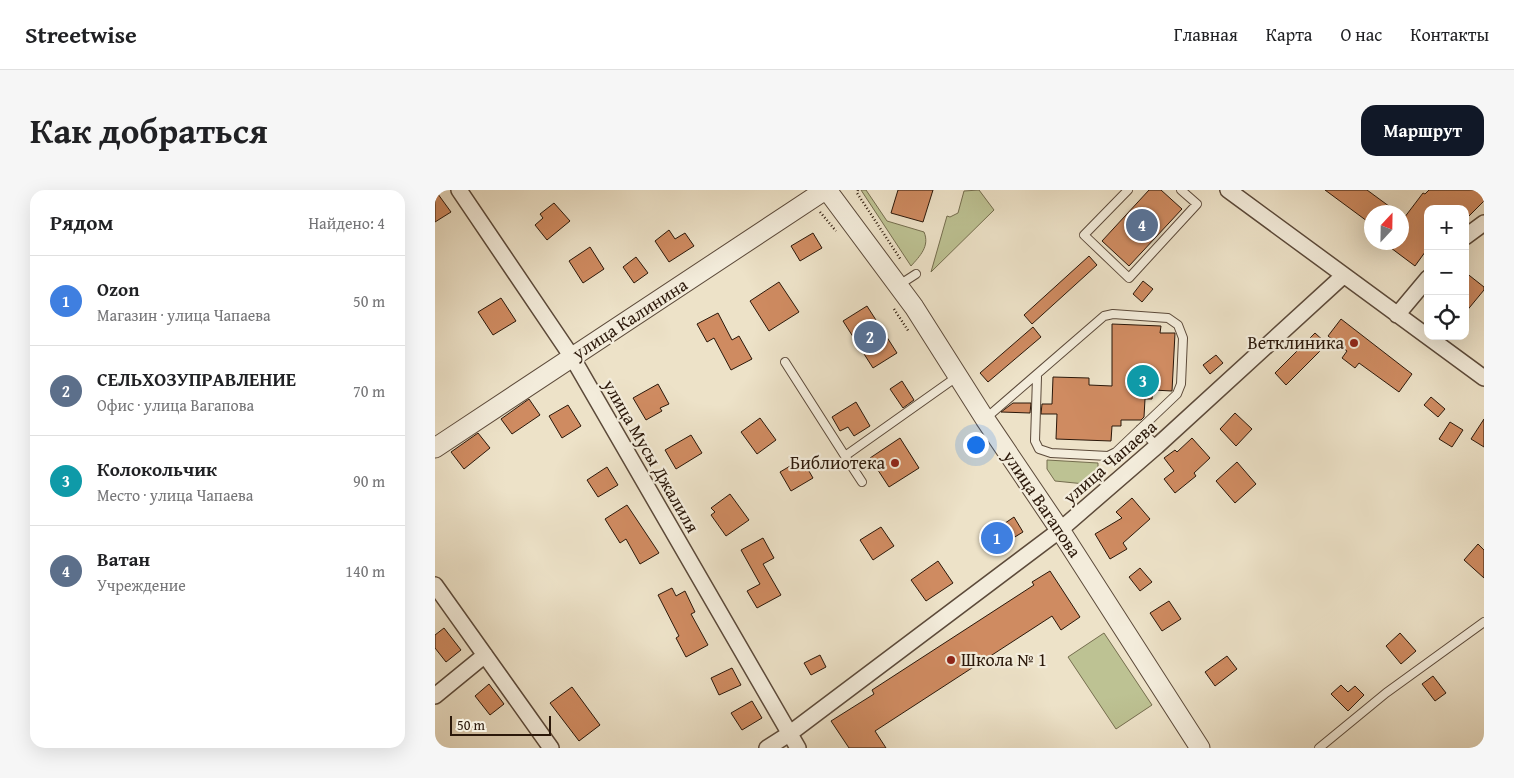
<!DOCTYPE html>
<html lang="ru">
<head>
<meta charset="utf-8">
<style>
  body { margin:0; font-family:"Gentium Book Plus",serif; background:#f6f6f6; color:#202124 }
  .controls { position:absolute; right:15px; top:15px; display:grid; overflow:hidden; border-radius:10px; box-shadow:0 5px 20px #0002 }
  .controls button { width:45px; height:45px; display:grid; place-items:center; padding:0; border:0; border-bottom:1px solid #e0e0e0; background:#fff; color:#202124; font:25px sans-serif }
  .compass { position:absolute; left:929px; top:15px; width:45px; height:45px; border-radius:50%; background:#fff; box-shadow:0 5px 20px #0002; rotate:22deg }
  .scale { position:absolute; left:15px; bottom:12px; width:101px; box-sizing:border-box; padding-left:5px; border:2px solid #2b180a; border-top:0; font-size:14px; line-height:18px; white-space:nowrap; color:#2b180a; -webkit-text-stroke:4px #f3ecdb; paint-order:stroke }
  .you { position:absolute; left:540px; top:254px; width:18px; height:18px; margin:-12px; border:4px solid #fff; border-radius:50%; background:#1a73e8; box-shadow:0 0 0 8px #1a73e833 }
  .badge { display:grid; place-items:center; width:32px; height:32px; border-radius:50%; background:#111827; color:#fff; font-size:16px; font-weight:700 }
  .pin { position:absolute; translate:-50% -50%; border:2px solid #fff; box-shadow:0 1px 5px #0006 }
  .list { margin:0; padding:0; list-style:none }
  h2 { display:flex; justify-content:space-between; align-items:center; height:65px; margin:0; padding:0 20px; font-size:21px }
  h2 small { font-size:16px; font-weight:400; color:#757577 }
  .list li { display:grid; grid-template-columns:32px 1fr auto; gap:15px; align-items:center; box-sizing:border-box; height:90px; padding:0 20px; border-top:1px solid #e0e0e0 }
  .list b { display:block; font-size:19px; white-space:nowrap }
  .list p { margin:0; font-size:16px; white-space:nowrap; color:#757577 }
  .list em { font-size:16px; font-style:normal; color:#757577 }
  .icon { flex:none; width:28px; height:28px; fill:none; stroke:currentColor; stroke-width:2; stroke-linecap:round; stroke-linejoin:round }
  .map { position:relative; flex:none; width:1049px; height:558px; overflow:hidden; border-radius:15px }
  header { display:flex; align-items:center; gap:30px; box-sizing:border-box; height:70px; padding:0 25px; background:#fff; border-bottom:1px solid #e0e0e0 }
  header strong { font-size:24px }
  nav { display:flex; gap:28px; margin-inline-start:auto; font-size:18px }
  .intro { display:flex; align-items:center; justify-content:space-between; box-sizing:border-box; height:120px; padding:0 30px }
  h1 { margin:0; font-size:35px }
  .button { padding:12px 22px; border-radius:15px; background:#111827; color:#fff; font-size:18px; font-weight:700 }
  main { display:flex; gap:30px; padding:0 30px }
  aside { flex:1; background:#fff; border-radius:15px; box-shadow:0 5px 20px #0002 }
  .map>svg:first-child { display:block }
</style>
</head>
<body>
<header>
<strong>Streetwise</strong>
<nav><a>Главная</a><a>Карта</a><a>О нас</a><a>Контакты</a></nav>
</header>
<div class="intro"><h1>Как добраться</h1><a class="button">Маршрут</a></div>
<main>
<aside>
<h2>Рядом<small>Найдено: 4</small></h2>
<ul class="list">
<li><span class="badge" style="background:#3f7fe0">1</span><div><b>Ozon</b><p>Магазин · улица Чапаева</p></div><em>50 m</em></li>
<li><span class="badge" style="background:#5c6f8a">2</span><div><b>СЕЛЬХОЗУПРАВЛЕНИЕ</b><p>Офис · улица Вагапова</p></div><em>70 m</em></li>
<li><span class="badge" style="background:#0f9aa8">3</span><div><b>Колокольчик</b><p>Место · улица Чапаева</p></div><em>90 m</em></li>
<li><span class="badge" style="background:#5c6f8a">4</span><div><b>Ватан</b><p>Учреждение</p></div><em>140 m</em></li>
</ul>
</aside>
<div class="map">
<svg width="1049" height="558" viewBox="0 0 1049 558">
  <rect width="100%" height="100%" fill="#ede2c8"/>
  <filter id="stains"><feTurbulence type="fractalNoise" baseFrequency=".004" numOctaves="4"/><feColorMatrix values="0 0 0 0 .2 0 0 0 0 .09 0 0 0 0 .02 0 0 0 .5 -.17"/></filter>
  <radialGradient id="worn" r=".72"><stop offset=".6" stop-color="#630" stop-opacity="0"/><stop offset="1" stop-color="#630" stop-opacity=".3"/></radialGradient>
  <!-- green -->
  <path fill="#bdc293" stroke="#746d4e" d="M 426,0 L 431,0 L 452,31 L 489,42 C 495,56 485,66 476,76 Z
    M 544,0 L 559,20 L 496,82 L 512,26 L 515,27 L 523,23 L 529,1 Z
    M 612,270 L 663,273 L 663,284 L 650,294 L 620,291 L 612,279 Z
    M 669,443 L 717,515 L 681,539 L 633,467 Z"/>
  <!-- building -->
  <path fill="#cf8b61" stroke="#2b180a" d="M 0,0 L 16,22 L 0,32 Z
    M 463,0 L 498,0 L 488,32 L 456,23 Z
    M 714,0 L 726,0 L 747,19 L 694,76 L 667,51 Z
    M 890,0 L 932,0 L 962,22 L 936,22 L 936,34 Z
    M 994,0 L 1049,0 L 1049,11 L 1030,30 L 1030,19 L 993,19 L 993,58 L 980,76 L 948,52 L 966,52 L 966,32 L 988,3 L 990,4 Z
    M 119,13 L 135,31 L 112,50 L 100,35 L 108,28 L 105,24 Z
    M 234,40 L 240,49 L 250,43 L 259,56 L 234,72 L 220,51 Z
    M 378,43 L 387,58 L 365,71 L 356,56 Z
    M 155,57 L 169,79 L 148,93 L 134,71 Z
    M 654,66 L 662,75 L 597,134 L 589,125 Z
    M 201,67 L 213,83 L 199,93 L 188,77 Z
    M 1030,82 L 1049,97 L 1049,100 L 1030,123 Z
    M 708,91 L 718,99 L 707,112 L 698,104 Z
    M 344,92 L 364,122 L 334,141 L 315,111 Z
    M 66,108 L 81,131 L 58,145 L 43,122 Z
    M 432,116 L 462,163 L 438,178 L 408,131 Z
    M 283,123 L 297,150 L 304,146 L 317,169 L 296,180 L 279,148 L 272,152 L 262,134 Z
    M 906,129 L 977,184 L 964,202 L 924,173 L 920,178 L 907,168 L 912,161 L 893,146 Z
    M 677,134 L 726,136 L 725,143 L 740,143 L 737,201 L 718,200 L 717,209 L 710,209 L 709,227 L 706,230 L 686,230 L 686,236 L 677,236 L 676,251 L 621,249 L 622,224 L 606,224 L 607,214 L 617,214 L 618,187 L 654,188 L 654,195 L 677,196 Z
    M 598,137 L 606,147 L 553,192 L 545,183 Z
    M 880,143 L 892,154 L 851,195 L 840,183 Z
    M 781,165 L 788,173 L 775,184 L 768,175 Z
    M 467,191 L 479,210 L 468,218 L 455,199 Z
    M 223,194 L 234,214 L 225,218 L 227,221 L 211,230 L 198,208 Z
    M 996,207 L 1010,219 L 1003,227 L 989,215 Z
    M 94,209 L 105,225 L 77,244 L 66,229 Z
    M 421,212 L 435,236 L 419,246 L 413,237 L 405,241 L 397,227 Z
    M 578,213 L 596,213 L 595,223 L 566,222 Z
    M 133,215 L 146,236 L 127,248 L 114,226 Z
    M 800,223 L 817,239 L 801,256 L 785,239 Z
    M 325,228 L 341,250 L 322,264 L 306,242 Z
    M 1049,229 L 1049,257 L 1036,249 Z
    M 1015,232 L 1028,240 L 1017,257 L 1004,249 Z
    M 43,243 L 55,258 L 29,279 L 16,262 Z
    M 256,245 L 267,263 L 241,279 L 230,260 Z
    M 465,248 L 484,278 L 454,297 L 435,268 Z
    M 757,248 L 775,268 L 759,283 L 761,286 L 740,303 L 729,289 L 739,281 L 729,268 L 740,260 L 742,262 Z
    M 367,269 L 378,288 L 356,301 L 345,282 Z
    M 802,272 L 821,294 L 800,313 L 781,291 Z
    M 172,277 L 183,295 L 163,307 L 152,290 Z
    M 295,304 L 314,330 L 291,346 L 276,325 L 280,322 L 276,318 Z
    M 697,308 L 715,329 L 688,353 L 692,359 L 675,369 L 660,344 L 687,328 L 681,322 Z
    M 192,315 L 224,363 L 205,374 L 191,349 L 185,353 L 170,329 Z
    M 579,327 L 588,342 L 570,353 L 566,347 L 562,350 L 557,342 Z
    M 446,337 L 459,356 L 438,370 L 425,350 Z
    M 328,348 L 339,368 L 328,374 L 346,405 L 322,418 L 312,401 L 325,394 L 306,360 Z
    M 1043,354 L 1049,360 L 1049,388 L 1029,370 Z
    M 503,371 L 518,393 L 491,411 L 476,390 Z
    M 705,378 L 717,392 L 705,401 L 694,387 Z
    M 615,381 L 645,427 L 626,440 L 617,426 L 440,541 L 451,558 L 414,558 L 396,531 L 439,504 L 437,500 L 599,395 L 597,392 Z
    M 237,398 L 241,406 L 250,401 L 260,422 L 256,424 L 273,455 L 251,467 L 241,448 L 244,446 L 223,405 Z
    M 734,411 L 746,429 L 727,441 L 715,423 Z
    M 9,438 L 26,460 L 11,472 L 0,458 L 0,445 Z
    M 965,443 L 981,461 L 966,474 L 951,456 Z
    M 385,465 L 391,477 L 376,485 L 369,473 Z
    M 792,466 L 802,479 L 780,496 L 770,482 Z
    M 297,478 L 306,495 L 284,505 L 276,488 Z
    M 998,486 L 1011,503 L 1000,511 L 987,494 Z
    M 54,494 L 69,514 L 55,525 L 40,506 Z
    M 906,495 L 913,502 L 920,496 L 929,505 L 913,521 L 896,504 Z
    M 137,497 L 165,535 L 144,551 L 115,513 Z
    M 317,511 L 327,528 L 307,540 L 296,523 Z"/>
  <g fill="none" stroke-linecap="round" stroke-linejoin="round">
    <!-- service casing -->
    <g stroke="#5c4a3a" stroke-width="10">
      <path id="service" d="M 693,0 L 649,45 L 694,88 L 762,14 L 746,0
        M 464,95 L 481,84
        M 350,172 L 410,266 L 523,186
        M 550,229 L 669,126 L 678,124 L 733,128 L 743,135 L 748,148 L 746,194 L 742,204 L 681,262 L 673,266 L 616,263 L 604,259 L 600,251 L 602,187
        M 705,239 L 722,256
        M 410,266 L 427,292
        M 884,558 L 951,503 L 1049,432"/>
    </g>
    <!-- minor casing -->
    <g stroke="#5c4a3a" stroke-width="18">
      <path id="minor" d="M 24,0 L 137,167 L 363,558
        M 793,0 L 1049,188
        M 1030,47 L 1049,33
        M 962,125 L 993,88
        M 0,395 L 116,558
        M 0,506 L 50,465
        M 332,558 L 354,544 L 625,340 L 722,256 L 908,86"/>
    </g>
    <!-- tertiary casing -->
    <g stroke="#5c4a3a" stroke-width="21">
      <path id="tertiary" d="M 392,0 L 479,117 L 550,229 L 625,340 L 765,558
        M 0,258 L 390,0"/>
    </g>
    <!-- path -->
    <path stroke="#2b180a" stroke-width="2.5" stroke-dasharray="1 2.5" stroke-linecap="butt" d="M 423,0 L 422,3 L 466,70
      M 385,22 L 401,41
      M 459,119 L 474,142"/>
    <!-- service -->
    <use href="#service" stroke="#f3ecdb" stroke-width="8"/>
    <!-- minor -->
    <use href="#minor" stroke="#f3ecdb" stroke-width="15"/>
    <!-- tertiary -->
    <use href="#tertiary" stroke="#f3ecdb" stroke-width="19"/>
  </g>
  <!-- markers -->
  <g fill="#8f2418" stroke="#f3ecdb" stroke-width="2">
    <circle cx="919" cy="153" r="5"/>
    <circle cx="460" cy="273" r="5"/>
    <circle cx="516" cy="470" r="5"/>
  </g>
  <g text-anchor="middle" stroke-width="4.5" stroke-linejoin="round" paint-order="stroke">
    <!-- street labels -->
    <g font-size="18" fill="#2b180a" stroke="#f3ecdb">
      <text transform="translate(195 129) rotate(-33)" y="6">улица Калинина</text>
      <text transform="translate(216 266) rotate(60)" y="6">улица Мусы Джалиля</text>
      <text transform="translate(675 272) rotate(-41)" y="6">улица Чапаева</text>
      <text transform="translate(607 314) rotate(56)" y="6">улица Вагапова</text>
    </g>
    <!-- poi labels -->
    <g font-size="18" fill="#2b180a" stroke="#f3ecdb" text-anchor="end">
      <text x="909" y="159">Ветклиника</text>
      <text x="450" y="279">Библиотека</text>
      <text x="526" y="476" text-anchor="start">Школа № 1</text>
    </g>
  </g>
  <rect width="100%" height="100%" filter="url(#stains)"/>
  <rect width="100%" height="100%" fill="url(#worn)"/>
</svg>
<div class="controls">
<button>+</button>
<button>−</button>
<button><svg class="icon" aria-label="locate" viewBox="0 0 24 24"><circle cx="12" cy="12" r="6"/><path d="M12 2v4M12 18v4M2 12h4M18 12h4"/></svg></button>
</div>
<svg class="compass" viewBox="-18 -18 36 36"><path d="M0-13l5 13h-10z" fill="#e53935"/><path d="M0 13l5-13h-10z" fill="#757577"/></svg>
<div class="scale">50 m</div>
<div class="you"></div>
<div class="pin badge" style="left:562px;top:348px;background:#3f7fe0">1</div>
<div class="pin badge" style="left:435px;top:147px;background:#5c6f8a">2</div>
<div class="pin badge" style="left:708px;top:191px;background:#0f9aa8">3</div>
<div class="pin badge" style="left:707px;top:35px;background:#5c6f8a">4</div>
</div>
</main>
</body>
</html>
